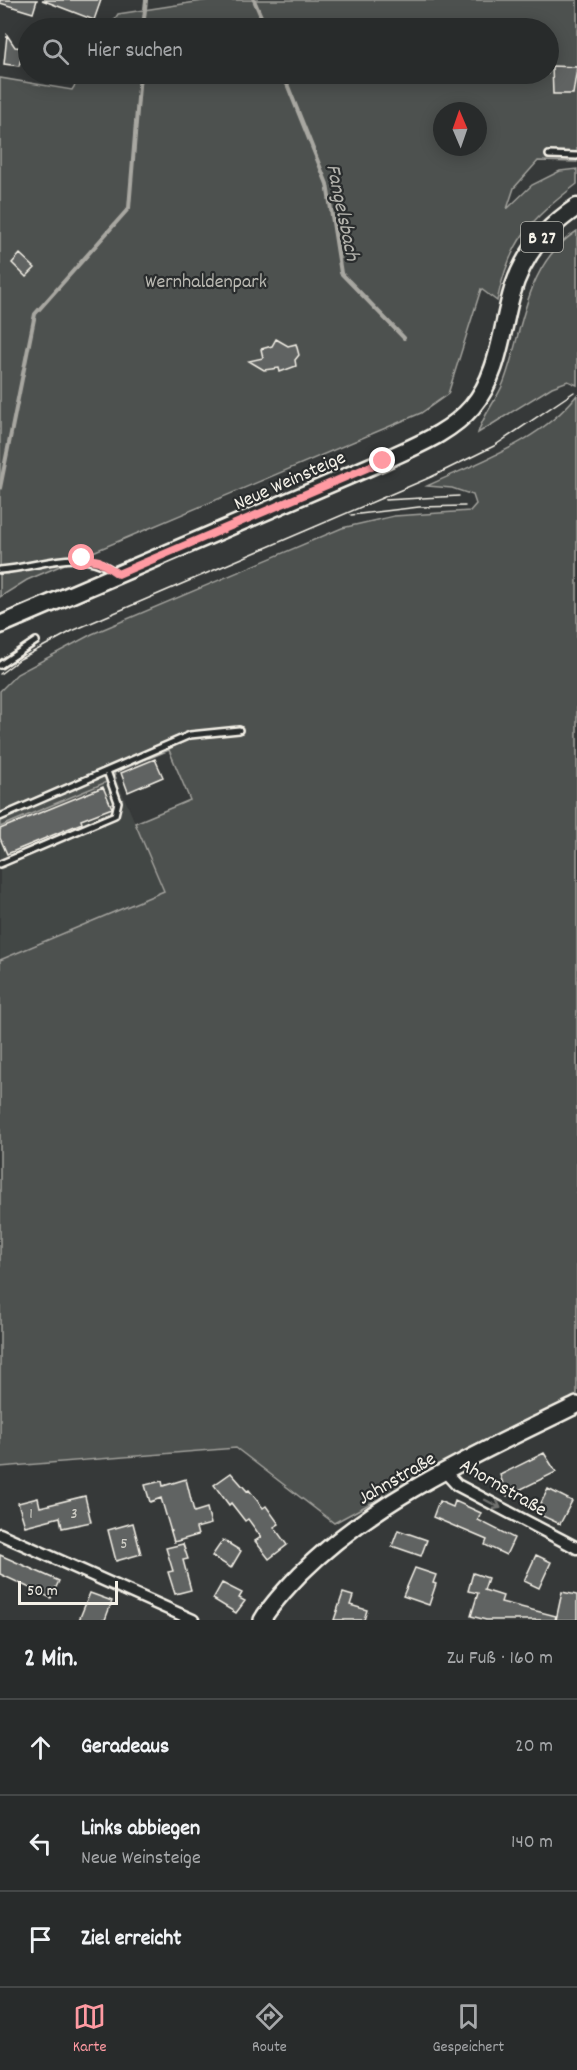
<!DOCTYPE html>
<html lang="de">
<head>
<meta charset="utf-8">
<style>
  body { margin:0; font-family:Dekko,sans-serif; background:#343737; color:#f1f3f6 }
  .compass { position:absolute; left:433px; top:102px; width:54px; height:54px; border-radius:50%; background:#282b2b; box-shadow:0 3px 15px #0003; rotate:358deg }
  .scale { position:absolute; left:18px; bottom:15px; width:100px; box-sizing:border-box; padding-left:6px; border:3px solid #f4f1e8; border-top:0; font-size:16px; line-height:21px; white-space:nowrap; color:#f4f1e8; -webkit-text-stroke:4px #2a2d2e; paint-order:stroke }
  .stop { position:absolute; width:18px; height:18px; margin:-14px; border:4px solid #ff9aa2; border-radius:50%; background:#fff }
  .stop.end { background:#ff9aa2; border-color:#fff; box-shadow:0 2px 6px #0008 }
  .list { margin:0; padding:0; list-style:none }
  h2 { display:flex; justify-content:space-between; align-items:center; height:78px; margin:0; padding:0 24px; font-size:26px }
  h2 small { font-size:20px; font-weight:400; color:#a5a7a9 }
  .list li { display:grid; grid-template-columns:39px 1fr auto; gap:18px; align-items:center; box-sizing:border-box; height:96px; padding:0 24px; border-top:2px solid #444747 }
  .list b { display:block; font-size:22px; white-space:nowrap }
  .list p { margin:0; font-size:20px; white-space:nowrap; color:#a5a7a9 }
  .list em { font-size:20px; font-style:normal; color:#a5a7a9 }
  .icon { flex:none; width:33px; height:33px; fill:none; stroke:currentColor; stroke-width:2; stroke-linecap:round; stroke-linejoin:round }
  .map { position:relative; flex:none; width:577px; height:1620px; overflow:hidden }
  .search { position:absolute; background:#282b2b; box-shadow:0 3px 15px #0003; left:18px; right:18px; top:18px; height:66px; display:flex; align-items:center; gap:15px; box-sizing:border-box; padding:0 21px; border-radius:33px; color:#a5a7a9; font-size:22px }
  .sheet { height:366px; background:#282b2b }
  nav { display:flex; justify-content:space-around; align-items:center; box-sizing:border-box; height:84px; border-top:2px solid #444747; background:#282b2b; font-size:16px; color:#a5a7a9 }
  nav a { display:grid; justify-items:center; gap:3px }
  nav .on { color:#ff9aa2 }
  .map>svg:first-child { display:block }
</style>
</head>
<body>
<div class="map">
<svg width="577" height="1620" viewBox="0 0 577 1620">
  <rect width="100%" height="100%" fill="#363939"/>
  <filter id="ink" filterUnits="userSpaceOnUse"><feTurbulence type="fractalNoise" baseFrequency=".0167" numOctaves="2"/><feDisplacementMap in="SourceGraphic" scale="12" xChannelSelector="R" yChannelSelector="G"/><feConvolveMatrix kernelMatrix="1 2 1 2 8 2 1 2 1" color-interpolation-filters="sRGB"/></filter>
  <g filter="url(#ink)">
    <!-- built -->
    <path fill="#434645" d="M 116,778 L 164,891 L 0,960 L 0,827 Z"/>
    <!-- green -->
    <path fill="#4e514f" stroke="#a1a19c" stroke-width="1.5" fill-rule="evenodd" d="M 209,0 L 577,0 L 577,162 L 538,161 L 514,188 L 507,209 L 532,185 L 560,171 L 577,169 L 577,184 C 529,221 510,240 497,301 L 481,289 L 448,394 L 421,413 L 27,580 L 0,597 L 0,78 L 72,90 L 82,74 L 548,74 L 548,28 L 109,28 L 118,14 ZM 442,111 L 478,111 L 478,147 L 442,147 Z
      M 577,231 L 577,385 L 568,381 L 552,387 L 478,433 C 483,415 496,401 503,384 C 524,331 523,265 577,231 Z
      M 577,395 L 577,1397 L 456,1457 L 334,1523 L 236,1448 L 0,1467 L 0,960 L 164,891 L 135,823 L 190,800 L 169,750 L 114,773 L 116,778 L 0,827 L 0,691 L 17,674 L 92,634 L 342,528 L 394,516 L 470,511 L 476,504 L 473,495 L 452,488 L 427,486 C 478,462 540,442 577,395 Z"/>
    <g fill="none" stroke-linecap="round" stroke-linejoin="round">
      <!-- stream -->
      <path stroke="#a8a7a1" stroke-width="4" d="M 254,0 L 266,28
        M 143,28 L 146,0
        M 283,74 L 327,184 L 341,273 L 404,338
        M 0,488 L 35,314 L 129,208 L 140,74"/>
    </g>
    <!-- building -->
    <path fill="#616362" stroke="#f4f1e8" stroke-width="1.5" d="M 0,0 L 37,0 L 33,13 L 0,3 Z
      M 42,0 L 101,0 L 94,20 Z
      M 7,35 L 15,47 L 24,48 L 19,66 L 4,64 Z
      M 552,66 L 577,67 L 573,94 L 553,94 Z
      M 20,254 L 35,268 L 26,277 L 12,263 Z
      M 276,339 L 288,346 L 296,344 L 299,355 L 295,360 L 296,366 L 280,372 L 279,368 L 264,370 L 249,361 L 263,358 L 261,349 L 272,346 Z
      M 155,759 L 163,777 L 128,792 L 121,773 Z
      M 103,787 L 112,808 L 81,820 L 82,823 L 7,854 L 0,838 L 0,829 Z
      M 544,1453 L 556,1472 L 507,1496 L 500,1475 Z
      M 231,1473 L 247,1491 L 249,1490 L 263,1508 L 266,1506 L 279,1524 L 274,1527 L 287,1545 L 269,1559 L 255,1541 L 261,1537 L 248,1519 L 245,1521 L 231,1503 L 229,1505 L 214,1485 Z
      M 186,1479 L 194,1512 L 207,1508 L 211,1524 L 196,1528 L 198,1535 L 174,1542 L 161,1498 L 150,1502 L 145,1485 L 162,1481 L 163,1486 Z
      M 548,1489 L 572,1501 L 560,1524 L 536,1513 Z
      M 85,1496 L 91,1522 L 62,1528 L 60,1517 L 25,1526 L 18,1503 L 38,1498 L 40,1507 Z
      M 439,1501 L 453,1507 L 455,1501 L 481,1513 L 478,1520 L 514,1538 L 506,1555 L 485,1545 L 487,1540 L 433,1517 Z
      M 133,1523 L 141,1554 L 116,1561 L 108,1530 Z
      M 398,1530 L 427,1540 L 421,1556 L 392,1546 Z
      M 223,1540 L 241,1551 L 231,1568 L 212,1556 Z
      M 183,1544 L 188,1559 L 183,1560 L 191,1590 L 175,1594 L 168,1572 L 173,1571 L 166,1548 Z
      M 0,1555 L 59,1581 L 51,1598 L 0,1574 Z
      M 536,1555 L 551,1562 L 539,1588 L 524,1581 Z
      M 415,1568 L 436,1575 L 433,1583 L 436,1584 L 429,1605 L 403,1596 Z
      M 473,1573 L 488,1578 L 484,1590 L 503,1596 L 501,1602 L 556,1616 L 555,1620 L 486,1620 L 471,1616 L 478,1593 L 468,1591 Z
      M 222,1583 L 242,1593 L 239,1598 L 245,1601 L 236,1613 L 213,1599 Z
      M 562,1592 L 577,1595 L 577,1620 L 556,1620 Z
      M 90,1593 L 112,1601 L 105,1620 L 79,1620 Z
      M 343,1593 L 353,1596 L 350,1605 L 367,1610 L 364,1620 L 334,1620 Z"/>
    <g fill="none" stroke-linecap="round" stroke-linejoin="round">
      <!-- lane casing -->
      <g stroke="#f4f1e8" stroke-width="10">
        <path id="lane" d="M 549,155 L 577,156
          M 0,570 C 42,567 75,547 114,571
          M 0,665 L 36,641
          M 0,817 L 190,735 L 239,730
          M 0,864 L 115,815 L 118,802 L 107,771"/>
      </g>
      <!-- street casing -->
      <g stroke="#f4f1e8" stroke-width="15">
        <path id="street" d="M 445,1472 L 457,1485 L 577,1548
          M 0,1534 L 193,1620"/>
      </g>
      <!-- secondary casing -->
      <g stroke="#f4f1e8" stroke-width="20">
        <path id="secondary" d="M 262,1620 C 272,1603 287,1588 300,1574 C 377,1497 480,1453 577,1405"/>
      </g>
      <!-- primary casing -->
      <g stroke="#f4f1e8" stroke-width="21">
        <path id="primary" d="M 0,625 L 383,461 C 414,446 449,434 472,407 C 498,376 501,334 511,296 C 521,258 545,228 577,207"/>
      </g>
      <!-- lane -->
      <use href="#lane" stroke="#2a2d2e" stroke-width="5"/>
      <!-- street -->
      <use href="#street" stroke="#2a2d2e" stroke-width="10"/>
      <!-- secondary -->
      <use href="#secondary" stroke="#2a2d2e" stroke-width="15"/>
      <!-- primary -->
      <use href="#primary" stroke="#2a2d2e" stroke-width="16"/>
      <!-- tram -->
      <path stroke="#f4f1e8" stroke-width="1.5" d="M 385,500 L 459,496
        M 351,515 L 419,507 L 465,506
        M 0,674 L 20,659 L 72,631 L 431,477 L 494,446 L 574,392"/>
    </g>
    <!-- one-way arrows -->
    <defs><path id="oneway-shaft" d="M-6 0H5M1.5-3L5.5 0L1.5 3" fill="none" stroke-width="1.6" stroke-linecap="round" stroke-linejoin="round" transform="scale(1.5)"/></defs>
    <use stroke="#71726f" href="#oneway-shaft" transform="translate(493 1504) rotate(28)"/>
  </g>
  <g fill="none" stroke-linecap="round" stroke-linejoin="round" filter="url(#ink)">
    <!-- route -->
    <path stroke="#ff9aa2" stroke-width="8" d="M 82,558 L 99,561 L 118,574 L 383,461"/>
  </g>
  <g text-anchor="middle" stroke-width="4.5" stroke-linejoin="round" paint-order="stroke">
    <!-- number labels -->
    <g font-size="16" fill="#cfcec6">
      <text x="31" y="1518">1</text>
      <text x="74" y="1518">3</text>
      <text x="124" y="1548">5</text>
    </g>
    <!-- shield labels -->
    <rect fill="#2a2d2e" stroke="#b7b6b0" stroke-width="1.5" x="521" y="222" width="42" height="30" rx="4.5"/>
    <g font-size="18" font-weight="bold" fill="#f4f1e8">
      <text x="542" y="243">B 27</text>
    </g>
    <!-- park labels -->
    <g font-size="20" fill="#bab9b2" stroke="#2a2d2e">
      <text x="206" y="287">Wernhaldenpark</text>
    </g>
    <!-- street labels -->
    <g font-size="20" fill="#f4f1e8" stroke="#2a2d2e">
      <text transform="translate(289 479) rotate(-24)" y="7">Neue Weinsteige</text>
      <text transform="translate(396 1477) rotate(-30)" y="7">Jahnstraße</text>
      <text transform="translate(504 1486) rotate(30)" y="7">Ahornstraße</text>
    </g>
    <!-- water labels -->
    <g font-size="21" font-style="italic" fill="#b4b3ad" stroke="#2a2d2e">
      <text transform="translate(344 212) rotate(78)" y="7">Fangelsbach</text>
    </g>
  </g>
</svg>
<svg class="compass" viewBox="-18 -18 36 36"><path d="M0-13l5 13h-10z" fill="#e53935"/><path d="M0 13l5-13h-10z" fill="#a5a7a9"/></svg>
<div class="scale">50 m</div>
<div class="stop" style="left:82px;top:558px"></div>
<div class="stop end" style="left:383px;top:461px"></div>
<div class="search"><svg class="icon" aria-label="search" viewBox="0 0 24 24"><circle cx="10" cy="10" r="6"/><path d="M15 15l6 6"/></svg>Hier suchen</div>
</div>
<section class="sheet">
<h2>2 Min.<small>Zu Fuß · 160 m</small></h2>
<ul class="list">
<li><svg class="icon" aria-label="ahead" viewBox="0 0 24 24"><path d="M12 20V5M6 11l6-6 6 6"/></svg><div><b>Geradeaus</b></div><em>20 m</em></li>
<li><svg class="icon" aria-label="left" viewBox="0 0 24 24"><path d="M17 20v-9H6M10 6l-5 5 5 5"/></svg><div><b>Links abbiegen</b><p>Neue Weinsteige</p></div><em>140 m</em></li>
<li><svg class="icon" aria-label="arrive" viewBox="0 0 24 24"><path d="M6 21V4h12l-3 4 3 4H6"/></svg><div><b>Ziel erreicht</b></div></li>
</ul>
</section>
<nav>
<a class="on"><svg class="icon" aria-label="map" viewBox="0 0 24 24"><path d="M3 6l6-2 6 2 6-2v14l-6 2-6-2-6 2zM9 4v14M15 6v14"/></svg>Karte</a>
<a><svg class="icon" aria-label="directions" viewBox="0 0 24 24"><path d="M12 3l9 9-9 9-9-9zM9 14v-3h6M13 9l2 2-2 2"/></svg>Route</a>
<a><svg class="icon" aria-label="saved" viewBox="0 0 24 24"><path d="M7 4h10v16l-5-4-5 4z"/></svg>Gespeichert</a>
</nav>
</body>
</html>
